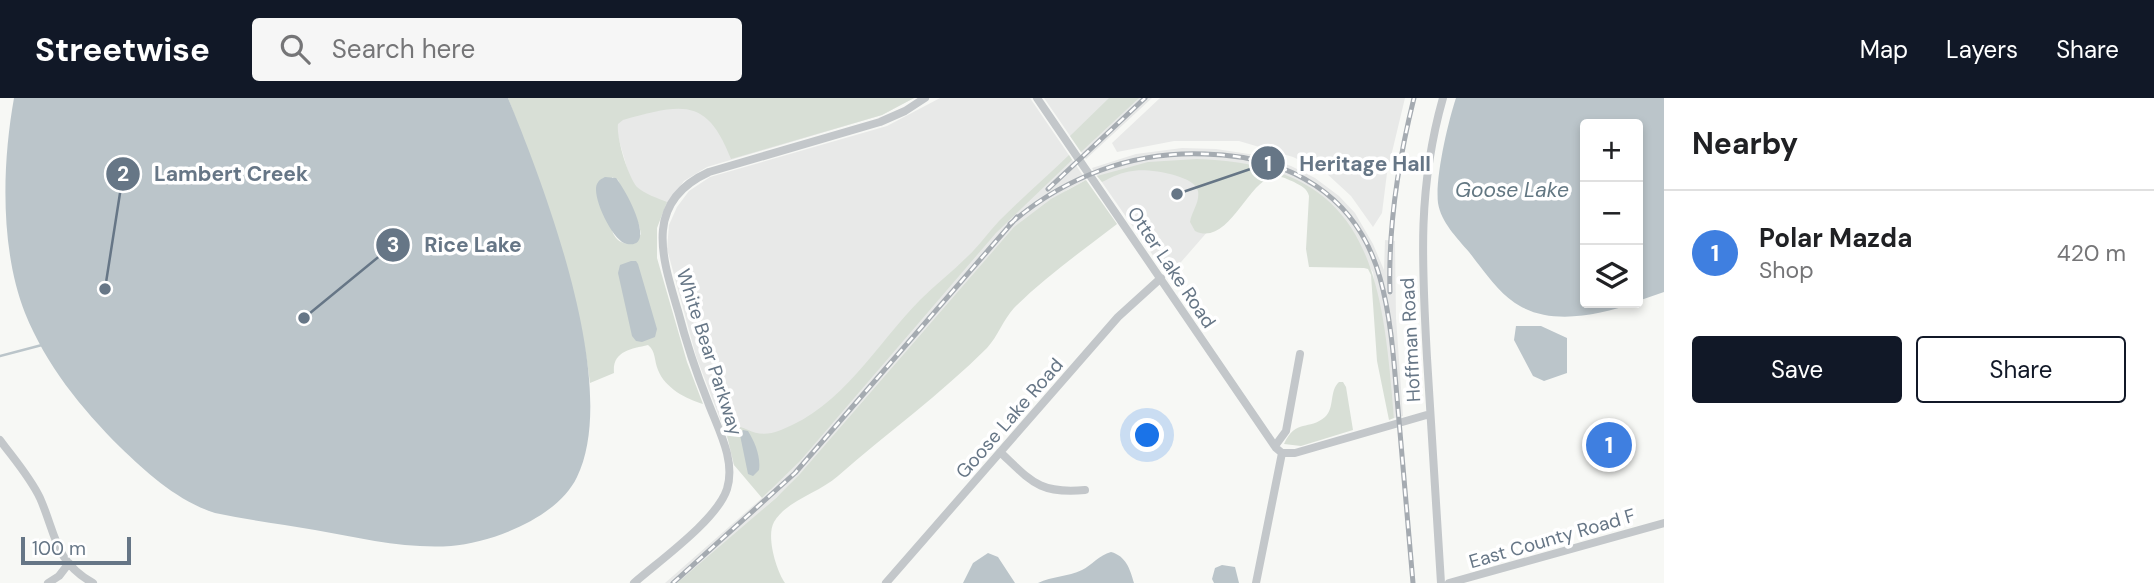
<!DOCTYPE html>
<html lang="en">
<head>
<meta charset="utf-8">
<style>
  body { margin:0; font-family:"DM Sans",sans-serif; background:#f6f6f6; color:#202124 }
  .controls { position:absolute; right:21px; top:21px; display:grid; overflow:hidden; border-radius:7px; box-shadow:0 4px 10px #0003 }
  .controls button { width:63px; height:63px; display:grid; place-items:center; padding:0; border:0; border-bottom:2px solid #e0e0e0; background:#fff; color:#202124; font:35px sans-serif }
  .scale { position:absolute; left:21px; bottom:18px; width:110px; box-sizing:border-box; padding-left:7px; border:4px solid #667686; border-top:0; font-size:19px; line-height:24px; white-space:nowrap; color:#667686; -webkit-text-stroke:5px #fff; paint-order:stroke }
  .you { position:absolute; left:1148px; top:338px; width:24px; height:24px; margin:-18px; border:5px solid #fff; border-radius:50%; background:#1a73e8; box-shadow:0 0 0 10px #1a73e833 }
  .badge { display:grid; place-items:center; width:46px; height:46px; border-radius:50%; background:#111827; color:#fff; font-size:23px; font-weight:700 }
  .pin { position:absolute; translate:-50% -50%; border:4px solid #fff; box-shadow:0 2px 7px #0006 }
  .list { margin:0; padding:0; list-style:none }
  h2 { display:flex; justify-content:space-between; align-items:center; height:91px; margin:0; padding:0 28px; font-size:30px }
  h2 small { font-size:23px; font-weight:400; color:#757577 }
  .list li { display:grid; grid-template-columns:46px 1fr auto; gap:21px; align-items:center; box-sizing:border-box; height:126px; padding:0 28px; border-top:2px solid #e0e0e0 }
  .list b { display:block; font-size:26px; white-space:nowrap }
  .list p { margin:0; font-size:23px; white-space:nowrap; color:#757577 }
  .list em { font-size:23px; font-style:normal; color:#757577 }
  .actions { display:flex; gap:14px; padding:21px 28px }
  .actions a { flex:1; padding:16px 0; border:2px solid #111827; border-radius:7px; text-align:center; font-size:24px; color:#111827 }
  .actions .main { background:#111827; color:#fff }
  .icon { flex:none; width:38px; height:38px; fill:none; stroke:currentColor; stroke-width:2; stroke-linecap:round; stroke-linejoin:round }
  .map { position:relative; flex:none; width:1664px; height:485px; overflow:hidden }
  header { display:flex; align-items:center; gap:42px; box-sizing:border-box; height:98px; padding:0 35px; background:#111827; color:#fff }
  header strong { font-size:33px }
  nav { display:flex; gap:38px; margin-inline-start:auto; font-size:24px }
  .search { width:490px; height:63px; background:#f6f6f6; display:flex; align-items:center; gap:18px; box-sizing:border-box; padding:0 24px; border-radius:7px; color:#757577; font-size:26px }
  main { display:flex }
  aside { flex:1; background:#fff }
  .map>svg:first-child { display:block }
</style>
</head>
<body>
<header>
<strong>Streetwise</strong>
<div class="search"><svg class="icon" aria-label="search" viewBox="0 0 24 24"><circle cx="10" cy="10" r="6"/><path d="M15 15l6 6"/></svg>Search here</div>
<nav><a>Map</a><a>Layers</a><a>Share</a></nav>
</header>
<main>
<div class="map">
<svg width="1664" height="485" viewBox="0 0 1664 485">
  <rect width="100%" height="100%" fill="#f7f8f5"/>
  <!-- built -->
  <path fill="#e8e9e8" d="M 607,0 L 914,0 L 882,17 L 707,69 L 684,83 L 665,108 L 633,91 Z
    M 940,0 L 1030,0 L 1086,82 L 1067,92 L 786,391 L 680,485 L 665,485 L 771,392 L 734,367 L 728,342 L 696,258 L 667,151 L 669,127 L 677,109 L 689,93 L 710,79 L 887,28 Z
    M 1044,0 L 1152,0 L 1086,61 Z
    M 1160,0 L 1405,0 L 1387,75 L 1382,115 L 1373,129 L 1351,98 L 1325,74 L 1293,59 L 1239,43 L 1174,43 L 1117,54 L 1112,45 Z
    M 1182,50 L 1216,51 L 1262,58 L 1291,68 L 1315,80 L 1339,98 L 1355,115 L 1373,146 L 1384,172 L 1385,142 L 1395,143 L 1396,220 L 1403,318 L 1394,320 L 1373,174 L 1309,89 L 1263,70 L 1168,179 L 1092,70 L 1136,56 Z"/>
  <!-- green -->
  <path fill="#d8dfd6" fill-rule="evenodd" d="M 508,0 L 914,0 L 882,17 L 731,61 C 707,0 684,5 623,22 L 618,26 C 616,39 628,79 637,89 C 645,96 657,100 667,104 L 657,130 L 657,160 L 687,264 L 703,306 C 686,301 665,290 658,272 C 654,263 656,253 648,247 C 631,251 612,253 614,275 L 590,285 C 578,186 543,93 508,0 ZM 612,79 L 618,82 L 639,127 L 641,136 L 635,145 C 600,152 611,99 612,79 Z
    M 1109,0 L 1139,0 L 1081,54 L 1070,38 Z
    M 1069,57 L 1072,62 L 996,135 L 800,363 L 762,400 L 734,367 L 725,329 C 748,323 751,344 781,332 C 843,308 875,248 920,202 C 935,187 952,174 967,159 C 979,148 988,135 999,123 C 1022,100 1046,79 1069,57 Z
    M 1197,61 C 1372,66 1382,177 1394,320 L 1389,322 L 1377,263 L 1371,177 L 1368,171 L 1364,170 L 1309,169 L 1306,151 L 1309,98 C 1307,90 1301,88 1294,84 C 1287,81 1280,77 1272,79 C 1247,85 1228,149 1195,133 L 1190,124 C 1192,113 1200,104 1198,93 C 1195,77 1146,70 1133,73 C 1122,74 1112,79 1102,84 L 1097,78 L 1148,64 Z
    M 1086,82 L 1117,126 C 1082,153 1045,179 1014,210 C 1003,222 998,238 987,250 C 941,296 887,335 838,378 C 819,395 787,402 774,424 C 766,438 776,472 785,485 L 677,485 L 776,400 L 799,377 L 1014,129 L 1051,101 Z
    M 1339,284 L 1343,284 L 1346,289 L 1353,332 L 1301,348 L 1284,346 C 1296,320 1309,333 1325,319 C 1335,310 1329,293 1339,284 Z"/>
  <!-- water -->
  <path fill="#bbc5ca" d="M 14,0 L 508,0 C 545,90 621,288 577,379 C 558,419 494,444 451,448 C 405,451 360,440 315,432 C 282,426 248,422 215,415 C 178,403 148,376 120,349 C 81,310 46,267 25,215 C 0,151 2,67 14,0 Z
    M 1456,0 L 1664,0 L 1664,194 L 1638,203 L 1638,26 L 1585,26 L 1585,205 L 1634,205 C 1596,218 1545,229 1511,202 C 1497,192 1480,168 1469,154 C 1457,140 1441,124 1438,105 C 1435,80 1448,24 1456,0 Z
    M 605,79 L 616,80 C 624,89 659,151 627,146 C 613,144 591,98 597,86 C 599,82 601,81 605,79 Z
    M 631,163 L 636,163 L 638,166 L 657,231 L 655,239 L 642,244 L 636,243 L 632,238 L 618,175 L 620,167 Z
    M 1516,228 L 1541,228 L 1567,240 L 1567,275 L 1544,283 L 1533,278 L 1514,242 Z
    M 743,332 L 748,333 C 755,344 761,359 759,372 L 753,378 L 748,376 L 740,337 Z
    M 1111,454 C 1126,458 1130,471 1134,485 L 1038,485 C 1052,478 1068,479 1082,472 C 1092,467 1099,457 1111,454 Z
    M 988,455 L 998,459 L 1015,485 L 963,485 L 973,465 Z
    M 1222,467 L 1235,469 L 1239,485 L 1214,485 L 1212,481 L 1215,470 Z"/>
  <g fill="none" stroke-linecap="round" stroke-linejoin="round">
    <!-- stream -->
    <path stroke="#bbc5ca" stroke-width="2.5" d="M 0,258 L 42,247"/>
    <!-- minor -->
    <path stroke="#c3c7ca" stroke-width="8" d="M 1037,0 L 1276,350 L 1282,355
      M 0,342 C 14,361 30,379 40,400 C 56,436 54,463 93,485
      M 1275,348 L 1286,333 L 1300,256
      M 1000,354 C 1032,384 1039,396 1085,392
      M 1282,355 L 1295,355 L 1430,316
      M 48,485 L 59,478 L 69,465
      M 634,485 C 659,463 717,422 727,391 C 736,362 718,331 708,304 C 696,274 686,244 678,213 C 662,159 643,104 709,74 L 880,24 L 905,13 L 925,0
      M 886,485 L 1118,219 L 1161,180
      M 1256,485 L 1282,355
      M 1441,485 C 1436,410 1431,335 1427,260 C 1422,168 1417,91 1443,0
      M 1449,485 L 1664,425"/>
    <!-- rail casing -->
    <g stroke="#a5abb1" stroke-width="5">
      <path id="rail" d="M 1048,91 L 1145,0
        M 1010,126 C 1064,79 1133,53 1205,56 C 1288,58 1357,96 1380,180 C 1392,223 1394,267 1398,311 C 1403,369 1408,427 1413,485
        M 1390,194 C 1388,128 1398,64 1414,0
        M 673,485 L 795,375 L 1017,119"/>
    </g>
    <!-- rail -->
    <use href="#rail" stroke="#fff" stroke-width="2.5" stroke-dasharray="8" stroke-linecap="butt"/>
  </g>
  <g text-anchor="middle" stroke-width="7" stroke-linejoin="round" paint-order="stroke">
    <!-- street labels -->
    <g font-size="19" fill="#667686" stroke="#fff">
      <text transform="translate(1172 169) rotate(56)" y="7">Otter Lake Road</text>
      <text transform="translate(1410 242) rotate(-93)" y="7">Hoffman Road</text>
      <text transform="translate(710 254) rotate(72)" y="7">White Bear Parkway</text>
      <text transform="translate(1009 320) rotate(-49)" y="7">Goose Lake Road</text>
      <text transform="translate(1552 440) rotate(-16)" y="7">East County Road F</text>
    </g>
    <!-- water labels -->
    <g font-size="21" font-style="italic" fill="#627782" stroke="#fff">
      <text x="1512" y="99">Goose Lake</text>
    </g>
  </g>
  <!-- callouts -->
  <path fill="none" stroke="#667686" stroke-width="2.5" d="M1177 96L1268 65M105 191L123 76M304 220L393 147"/>
  <g fill="#667686" stroke="#fff" stroke-width="2.5">
    <circle cx="1177" cy="96" r="7"/>
    <circle cx="105" cy="191" r="7"/>
    <circle cx="304" cy="220" r="7"/>
    <circle cx="1268" cy="65" r="18"/>
    <circle cx="123" cy="76" r="18"/>
    <circle cx="393" cy="147" r="18"/>
  </g>
  <g font-size="21" text-anchor="middle" font-weight="bold" fill="#fff">
    <text x="1268" y="73">1</text>
    <text x="123" y="83">2</text>
    <text x="393" y="154">3</text>
  </g>
  <g font-size="21" text-anchor="middle" font-weight="bold" fill="#667686" stroke="#fff" stroke-width="7" stroke-linejoin="round" paint-order="stroke">
    <text x="1365" y="73">Heritage Hall</text>
    <text x="231" y="83">Lambert Creek</text>
    <text x="473" y="154">Rice Lake</text>
  </g>
</svg>
<div class="controls">
<button>+</button>
<button>−</button>
<button><svg class="icon" aria-label="layers" viewBox="0 0 24 24"><path d="M12 4l9 5-9 5-9-5zM3 14l9 5 9-5"/></svg></button>
</div>
<div class="scale">100 m</div>
<div class="you"></div>
<div class="pin badge" style="left:1609px;top:347px;background:#3f7fe0">1</div>
</div>
<aside>
<h2>Nearby<small></small></h2>
<ul class="list">
<li><span class="badge" style="background:#3f7fe0">1</span><div><b>Polar Mazda</b><p>Shop</p></div><em>420 m</em></li>
</ul>
<div class="actions"><a class="main">Save</a><a>Share</a></div>
</aside>
</main>
</body>
</html>
